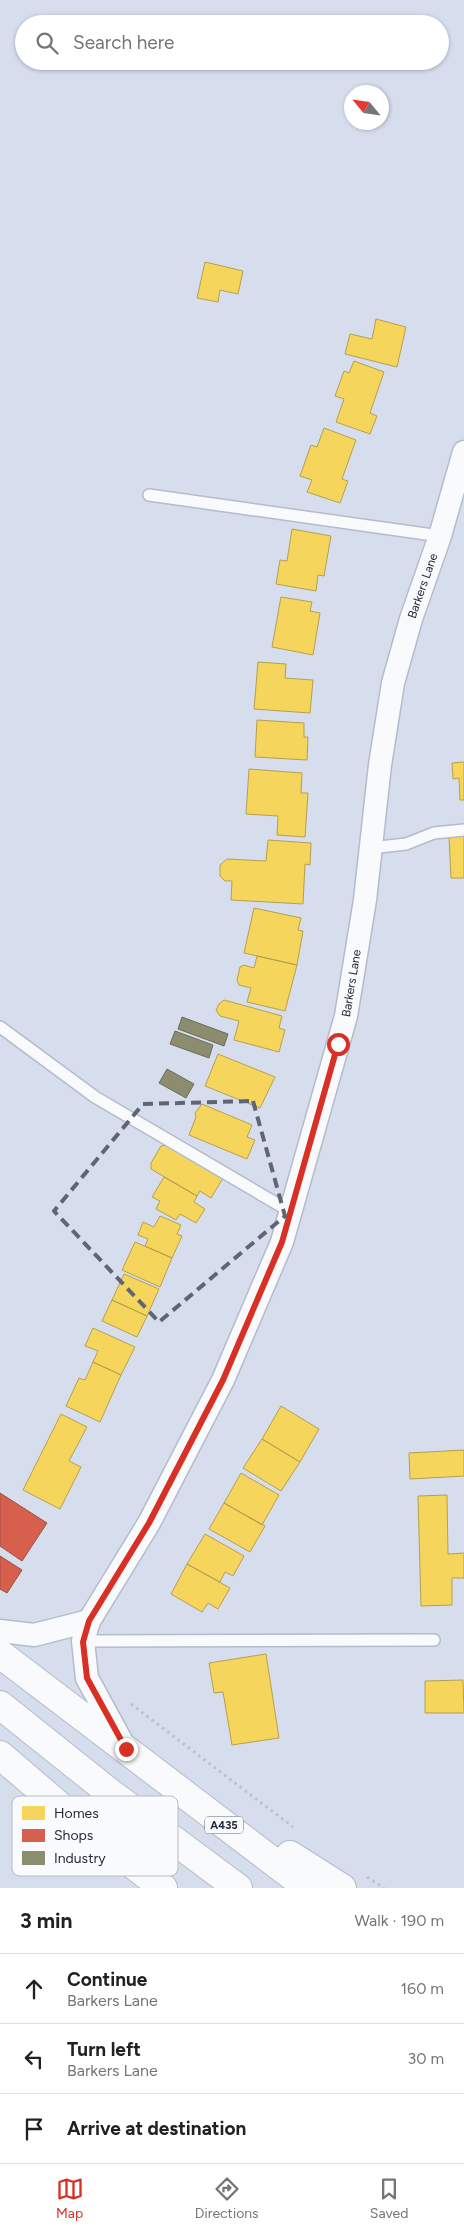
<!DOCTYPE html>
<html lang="en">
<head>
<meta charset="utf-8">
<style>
  body { margin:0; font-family:Figtree,sans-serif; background:#f2f2f2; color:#202124 }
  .compass { position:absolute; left:344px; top:85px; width:45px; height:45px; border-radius:50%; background:#fff; box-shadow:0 1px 4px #0004; rotate:299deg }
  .stop { position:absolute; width:15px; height:15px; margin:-11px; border:4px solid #d93025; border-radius:50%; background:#fff }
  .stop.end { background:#d93025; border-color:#fff; box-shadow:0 1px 5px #0008 }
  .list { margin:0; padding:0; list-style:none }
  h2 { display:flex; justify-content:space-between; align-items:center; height:65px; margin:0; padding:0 20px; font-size:21px }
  h2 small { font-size:16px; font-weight:400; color:#757577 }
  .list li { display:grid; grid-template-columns:32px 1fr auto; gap:15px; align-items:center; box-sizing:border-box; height:70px; padding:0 20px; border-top:1px solid #e0e0e0 }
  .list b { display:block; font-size:19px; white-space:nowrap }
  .list p { margin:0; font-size:16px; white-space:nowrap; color:#757577 }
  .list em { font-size:16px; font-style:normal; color:#757577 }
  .icon { flex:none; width:28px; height:28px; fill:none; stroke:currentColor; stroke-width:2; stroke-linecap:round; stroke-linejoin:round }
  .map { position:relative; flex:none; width:464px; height:1888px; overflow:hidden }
  .search { position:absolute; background:#fff; box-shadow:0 1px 4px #0004; left:15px; right:15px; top:15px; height:55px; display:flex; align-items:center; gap:12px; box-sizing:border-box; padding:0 18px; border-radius:28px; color:#757577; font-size:19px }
  .sheet { height:275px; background:#fff }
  nav { display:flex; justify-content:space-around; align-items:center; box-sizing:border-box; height:70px; border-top:1px solid #e0e0e0; background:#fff; font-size:14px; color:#757577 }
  nav a { display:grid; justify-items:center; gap:2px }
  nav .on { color:#d93025 }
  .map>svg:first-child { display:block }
</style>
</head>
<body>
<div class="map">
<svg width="464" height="1888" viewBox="0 0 464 1888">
  <rect width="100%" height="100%" fill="#d6deee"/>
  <!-- homes -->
  <path fill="#f6d55c" stroke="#b5a04f" d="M 205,262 L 243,271 L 238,294 L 220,290 L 218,302 L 197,298 Z
    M 376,319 L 406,327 L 397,367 L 345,354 L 350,334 L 372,339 Z
    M 354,361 L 384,372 L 370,413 L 377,416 L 370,434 L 336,422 L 344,399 L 335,396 L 344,371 L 349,373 Z
    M 324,428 L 356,440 L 342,479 L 348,481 L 340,503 L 307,492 L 312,480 L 300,476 L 311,445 L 317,447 Z
    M 292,529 L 331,536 L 324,576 L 318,575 L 316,591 L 276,584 L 280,560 L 287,561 Z
    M 281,597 L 312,602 L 310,611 L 320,613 L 313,655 L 272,647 Z
    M 258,662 L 286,664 L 285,678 L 313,680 L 310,713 L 254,709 Z
    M 257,720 L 304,723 L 304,737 L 308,737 L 307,760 L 255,757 Z
    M 464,762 L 464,800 L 460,800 L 459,778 L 453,779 L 452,763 Z
    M 249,769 L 302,773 L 301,793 L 308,793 L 305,837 L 277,835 L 278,816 L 246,814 Z
    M 464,836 L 464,878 L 451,878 L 449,837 Z
    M 268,840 L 311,843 L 310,865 L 305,864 L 303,904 L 231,900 L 232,881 L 225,881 L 220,876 L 220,865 L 227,859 L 266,861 Z
    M 254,908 L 301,918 L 298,930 L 303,931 L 297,965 L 244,953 Z
    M 257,956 L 297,965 L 285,1011 L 247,1002 L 251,988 L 239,985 L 237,980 L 240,967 L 244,965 L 254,968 Z
    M 224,1000 L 282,1016 L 279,1028 L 285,1030 L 279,1052 L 234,1040 L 239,1021 L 220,1016 L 216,1010 L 219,1004 Z
    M 218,1054 L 275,1077 L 260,1108 L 205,1086 Z
    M 202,1104 L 252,1125 L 247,1137 L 255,1140 L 247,1159 L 189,1135 L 196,1117 L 195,1113 Z
    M 166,1145 L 226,1173 L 211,1198 L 200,1191 L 197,1196 L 151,1169 L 151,1163 L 161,1146 Z
    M 164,1177 L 197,1196 L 194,1202 L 205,1209 L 196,1223 L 180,1214 L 176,1220 L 156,1209 L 160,1201 L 152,1197 Z
    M 160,1216 L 181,1225 L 177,1234 L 182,1236 L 172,1258 L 145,1246 L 148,1239 L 138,1235 L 143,1222 L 154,1227 Z
    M 135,1242 L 172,1258 L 160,1287 L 122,1270 Z
    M 124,1274 L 159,1289 L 147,1316 L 112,1300 Z
    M 112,1300 L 147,1316 L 137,1337 L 102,1321 Z
    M 93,1328 L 135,1347 L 121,1375 L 93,1362 L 98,1351 L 85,1346 Z
    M 93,1362 L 121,1375 L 100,1422 L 66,1406 L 79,1378 L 85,1380 Z
    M 281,1406 L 319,1429 L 300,1462 L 262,1439 Z
    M 61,1414 L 87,1427 L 69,1461 L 81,1467 L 60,1509 L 23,1490 Z
    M 262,1439 L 300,1462 L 281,1491 L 243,1468 Z
    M 464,1450 L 464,1476 L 410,1479 L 409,1453 Z
    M 241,1473 L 279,1495 L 262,1525 L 224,1503 Z
    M 447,1495 L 448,1554 L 464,1553 L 464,1578 L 452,1578 L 452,1605 L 421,1606 L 418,1496 Z
    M 224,1503 L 265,1526 L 250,1552 L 209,1529 Z
    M 205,1534 L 244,1556 L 233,1576 L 225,1572 L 220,1582 L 187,1564 Z
    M 187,1564 L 230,1588 L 218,1609 L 208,1603 L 202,1612 L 171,1594 Z
    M 266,1654 L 279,1738 L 232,1745 L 223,1692 L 214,1693 L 209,1663 Z
    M 463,1680 L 464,1713 L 425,1713 L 425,1681 Z"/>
  <!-- shops -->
  <path fill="#d6604d" stroke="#9e4e45" d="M 0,1493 L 47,1523 L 22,1561 L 0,1546 Z
    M 0,1556 L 22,1570 L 7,1593 L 0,1589 Z"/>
  <!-- industry -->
  <path fill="#8c8c6e" stroke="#6b6d5c" d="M 182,1017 L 228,1034 L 224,1046 L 178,1029 Z
    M 175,1031 L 213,1045 L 209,1058 L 170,1044 Z
    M 167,1069 L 194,1084 L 186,1098 L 159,1083 Z"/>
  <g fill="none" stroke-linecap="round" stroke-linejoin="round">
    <!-- service casing -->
    <g stroke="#b4bbca" stroke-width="14">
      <path id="service" d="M 149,495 L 440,536
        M 371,848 L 406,844 L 434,833 L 464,830
        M 0,1027 L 95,1097 L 291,1212
        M 83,1641 L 434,1640"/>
    </g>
    <!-- minor casing -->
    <g stroke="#b4bbca" stroke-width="25">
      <g id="minor">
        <path id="s1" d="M 89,1621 L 149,1523 L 223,1380 L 282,1242 L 346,1016 L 365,900 L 380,765 L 393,683 L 411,619 L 440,536 L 464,452"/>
        <path d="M 0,1631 L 34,1635 L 89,1621 L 83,1641 L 87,1678 L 124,1746"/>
      </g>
    </g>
    <!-- trunk casing -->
    <g stroke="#b4bbca" stroke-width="30">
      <path id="trunk" d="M 0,1654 L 308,1888
        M 0,1705 L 109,1792 L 238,1888
        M 0,1755 L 76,1820 L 163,1888
        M 290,1855 L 342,1888"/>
    </g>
    <!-- path -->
    <path stroke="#bdc0c6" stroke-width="3" stroke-dasharray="2.5 4" stroke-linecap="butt" d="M 131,1704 L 293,1827
      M 367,1877 L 384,1888"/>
    <!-- service -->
    <use href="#service" stroke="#f9fafc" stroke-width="11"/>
    <!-- minor -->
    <use href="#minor" stroke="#f9fafc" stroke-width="22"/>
    <!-- trunk -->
    <use href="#trunk" stroke="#f9fafc" stroke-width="28"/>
  </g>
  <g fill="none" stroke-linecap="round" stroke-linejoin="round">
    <!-- route -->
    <path stroke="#d93025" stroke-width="6" d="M 126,1749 L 87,1678 L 83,1642 L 89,1621 L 149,1523 L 223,1380 L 282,1242 L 338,1044"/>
  </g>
  <!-- marked area -->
  <path fill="none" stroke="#5e6574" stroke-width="4" stroke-dasharray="10 6" stroke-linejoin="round" d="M 253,1101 L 285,1216 L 159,1322 L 54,1211 L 143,1104 Z"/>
  <g text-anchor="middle" stroke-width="5" stroke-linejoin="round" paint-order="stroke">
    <!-- shield labels -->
    <rect fill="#f9fbff" stroke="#5f6470" stroke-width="1" x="205" y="1816.5" width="38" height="17" rx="4"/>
    <g font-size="11" font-weight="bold" fill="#1d2432">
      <text x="224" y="1829">A435</text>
    </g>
    <!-- street labels -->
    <g font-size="12" fill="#1d2432" stroke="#f9fbff">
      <text dy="4" stroke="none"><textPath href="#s1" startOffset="1099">Barkers Lane</textPath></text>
      <text dy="4" stroke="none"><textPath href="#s1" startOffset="694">Barkers Lane</textPath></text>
    </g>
  </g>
  <!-- legend -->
  <rect x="12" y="1796" width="166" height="80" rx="8" fill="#f9fbff" stroke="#b7bac2" stroke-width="1"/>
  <rect x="22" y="1806" width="23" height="14" fill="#f6d55c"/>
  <rect x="22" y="1829" width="23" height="13" fill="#d6604d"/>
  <rect x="22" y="1851" width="23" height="14" fill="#8c8c6e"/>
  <g font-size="14" fill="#1d2432">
    <text x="54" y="1818">Homes</text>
    <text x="54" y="1840">Shops</text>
    <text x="54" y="1863">Industry</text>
  </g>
</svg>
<svg class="compass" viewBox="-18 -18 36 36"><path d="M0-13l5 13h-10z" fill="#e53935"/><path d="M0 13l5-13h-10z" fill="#757577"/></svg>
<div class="stop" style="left:338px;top:1044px"></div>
<div class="stop end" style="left:126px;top:1749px"></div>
<div class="search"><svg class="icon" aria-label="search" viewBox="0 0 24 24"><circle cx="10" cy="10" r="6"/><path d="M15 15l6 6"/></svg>Search here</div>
</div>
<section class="sheet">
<h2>3 min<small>Walk · 190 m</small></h2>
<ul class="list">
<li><svg class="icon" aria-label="ahead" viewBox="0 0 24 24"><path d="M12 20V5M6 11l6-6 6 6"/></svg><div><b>Continue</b><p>Barkers Lane</p></div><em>160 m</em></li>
<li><svg class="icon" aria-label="left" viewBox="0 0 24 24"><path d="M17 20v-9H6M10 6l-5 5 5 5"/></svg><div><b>Turn left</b><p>Barkers Lane</p></div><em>30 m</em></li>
<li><svg class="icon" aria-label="arrive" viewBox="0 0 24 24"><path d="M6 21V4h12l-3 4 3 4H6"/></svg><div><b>Arrive at destination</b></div></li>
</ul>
</section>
<nav>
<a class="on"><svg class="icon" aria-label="map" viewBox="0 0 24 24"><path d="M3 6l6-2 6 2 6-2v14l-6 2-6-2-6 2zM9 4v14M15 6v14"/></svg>Map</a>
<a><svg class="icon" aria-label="directions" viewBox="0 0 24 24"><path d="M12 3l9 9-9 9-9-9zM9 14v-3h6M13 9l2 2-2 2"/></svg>Directions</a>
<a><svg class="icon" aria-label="saved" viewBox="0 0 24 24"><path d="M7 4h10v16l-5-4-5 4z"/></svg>Saved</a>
</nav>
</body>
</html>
